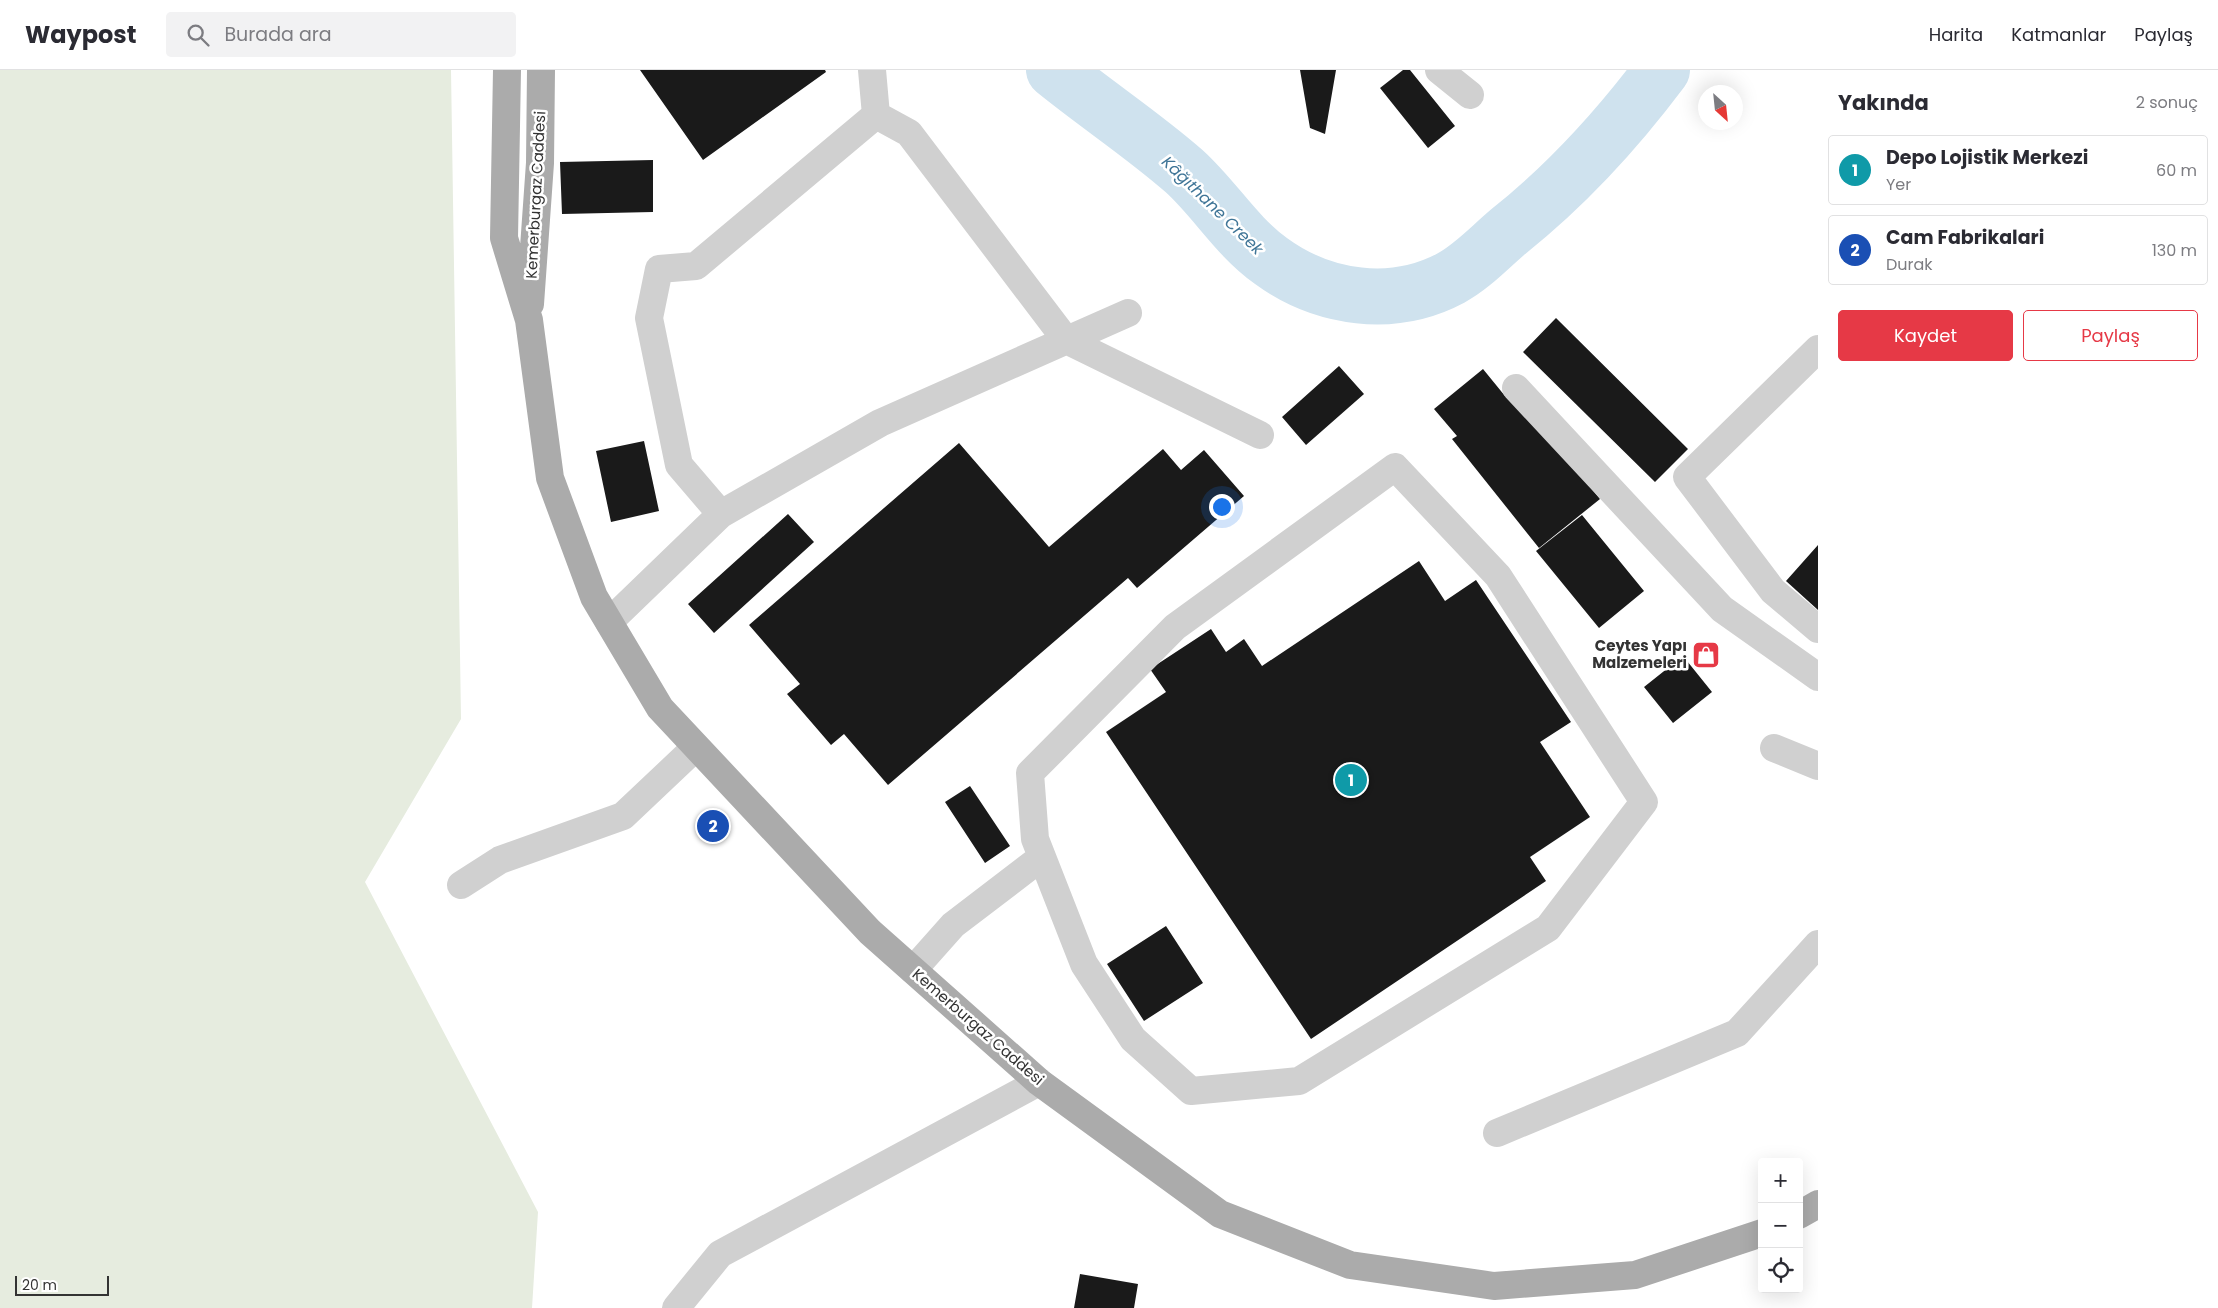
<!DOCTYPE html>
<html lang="tr">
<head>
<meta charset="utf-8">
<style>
  body { margin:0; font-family:Poppins,sans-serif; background:#f2f2f3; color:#2b2b33 }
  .controls { position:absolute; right:15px; bottom:15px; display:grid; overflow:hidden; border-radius:5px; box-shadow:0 5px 20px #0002 }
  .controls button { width:45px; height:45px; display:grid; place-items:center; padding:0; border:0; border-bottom:1px solid #e1e1e2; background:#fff; color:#2b2b33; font:25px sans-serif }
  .compass { position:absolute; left:1698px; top:15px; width:45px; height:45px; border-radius:50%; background:#fff; box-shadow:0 5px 20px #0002; rotate:153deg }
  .scale { position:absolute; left:15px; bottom:12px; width:94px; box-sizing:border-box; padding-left:5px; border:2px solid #333; border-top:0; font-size:14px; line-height:18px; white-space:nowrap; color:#333; -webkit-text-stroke:4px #fff; paint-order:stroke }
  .you { position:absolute; left:1221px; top:436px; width:18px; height:18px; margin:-12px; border:4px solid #fff; border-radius:50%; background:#1a73e8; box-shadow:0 0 0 8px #1a73e833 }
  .badge { display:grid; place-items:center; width:32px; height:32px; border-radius:50%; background:#e63946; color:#fff; font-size:16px; font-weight:700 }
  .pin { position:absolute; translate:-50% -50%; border:2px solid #fff; box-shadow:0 1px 5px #0006 }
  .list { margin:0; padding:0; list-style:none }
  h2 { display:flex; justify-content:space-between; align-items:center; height:65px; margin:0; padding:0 20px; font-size:21px }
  h2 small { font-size:16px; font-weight:400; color:#7c7c81 }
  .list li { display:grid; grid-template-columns:32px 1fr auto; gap:15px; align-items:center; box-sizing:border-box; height:70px; margin:0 10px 10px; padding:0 10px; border:1px solid #e1e1e2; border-radius:5px }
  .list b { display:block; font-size:19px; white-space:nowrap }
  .list p { margin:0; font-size:16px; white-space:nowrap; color:#7c7c81 }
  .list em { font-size:16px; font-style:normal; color:#7c7c81 }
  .actions { display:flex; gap:10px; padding:15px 20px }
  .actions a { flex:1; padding:11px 0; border:1px solid #e63946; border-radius:5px; text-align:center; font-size:18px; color:#e63946 }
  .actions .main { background:#e63946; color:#fff }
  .icon { flex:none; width:28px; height:28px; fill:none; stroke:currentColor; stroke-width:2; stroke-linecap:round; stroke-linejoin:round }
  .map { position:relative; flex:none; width:1818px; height:1238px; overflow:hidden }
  header { display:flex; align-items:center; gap:30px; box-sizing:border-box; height:70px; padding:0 25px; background:#fff; border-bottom:1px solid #e1e1e2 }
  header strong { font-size:24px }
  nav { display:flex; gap:28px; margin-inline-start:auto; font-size:18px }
  .search { width:350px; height:45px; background:#f2f2f3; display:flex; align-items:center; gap:12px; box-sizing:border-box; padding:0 18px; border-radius:5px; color:#7c7c81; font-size:19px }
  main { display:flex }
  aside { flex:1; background:#fff }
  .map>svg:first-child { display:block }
</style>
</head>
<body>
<header>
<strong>Waypost</strong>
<div class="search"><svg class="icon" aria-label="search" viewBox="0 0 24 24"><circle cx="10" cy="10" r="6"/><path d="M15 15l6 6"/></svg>Burada ara</div>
<nav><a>Harita</a><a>Katmanlar</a><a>Paylaş</a></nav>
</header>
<main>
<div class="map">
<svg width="1818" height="1238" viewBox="0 0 1818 1238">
  <rect width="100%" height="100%" fill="#fff"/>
  <!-- green -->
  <path fill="#e6ecdf" d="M 0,0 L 451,0 L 461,649 L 365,812 L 538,1142 L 532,1238 L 0,1238 Z"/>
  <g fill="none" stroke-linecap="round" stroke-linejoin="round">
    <!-- river -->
    <path stroke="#cfe2ee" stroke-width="56" d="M 1054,0 C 1097,35 1143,65 1184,101 C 1215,129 1236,166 1271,191 C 1323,229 1393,239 1451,208 C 1473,196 1490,177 1509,161 C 1568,114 1617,60 1662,0"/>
  </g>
  <!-- building -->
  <path fill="#1a1a1a" d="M 640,0 L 825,0 L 826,2 L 703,90 Z
    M 1300,0 L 1336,0 L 1325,64 L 1310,58 Z
    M 1403,0 L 1410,0 L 1455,56 L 1428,78 L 1380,18 Z
    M 653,90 L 653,142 L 562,144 L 560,92 Z
    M 1556,248 L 1688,379 L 1655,412 L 1523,282 Z
    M 1339,296 L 1364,324 L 1306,375 L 1282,347 Z
    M 1483,299 L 1505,326 L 1512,320 L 1600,429 L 1539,478 L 1452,369 L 1457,366 L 1434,339 Z
    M 644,371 L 659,441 L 611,452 L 596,381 Z
    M 959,373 L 1049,477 L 1163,379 L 1181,400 L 1204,380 L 1244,426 L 1137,518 L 1128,508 L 888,715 L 844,664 L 831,675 L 787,624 L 800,614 L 749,555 Z
    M 788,444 L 814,472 L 714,563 L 688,534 Z
    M 1582,445 L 1644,521 L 1599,558 L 1536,481 Z
    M 1818,475 L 1818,540 L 1786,511 Z
    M 1419,491 L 1445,531 L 1476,510 L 1571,652 L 1540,672 L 1590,747 L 1530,787 L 1546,811 L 1311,969 L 1106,662 L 1166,622 L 1150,599 L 1211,559 L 1226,582 L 1244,569 L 1262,596 Z
    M 1683,586 L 1712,622 L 1673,653 L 1644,617 Z
    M 970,716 L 1010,776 L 985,793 L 945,732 Z
    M 1166,856 L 1203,913 L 1144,951 L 1107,894 Z
    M 1080,1204 L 1138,1214 L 1134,1238 L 1074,1238 Z"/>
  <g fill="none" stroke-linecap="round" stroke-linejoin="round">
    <!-- minor -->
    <path stroke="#d0d0d0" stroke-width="28" d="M 1439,0 L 1470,25
      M 876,45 L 909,63 L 1066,270 L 1260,365
      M 1818,279 L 1687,407 L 1773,521 L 1818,559
      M 1516,318 L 1722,539 L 1818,607
      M 1395,397 L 1498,506 L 1644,732 L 1548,858 L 1299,1011 L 1191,1021 L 1133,969 L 1084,894 L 1035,769 L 1030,703 L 1175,557 Z
      M 721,444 L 679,395 L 649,248 L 659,199 L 696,196 L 876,45 L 872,0
      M 609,552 L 721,444 L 880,353 L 1128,243
      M 1774,678 L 1818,696
      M 461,815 L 500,790 L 623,746 L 696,677
      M 913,900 L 953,855 L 1042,787
      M 1497,1063 L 1737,963 L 1818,874
      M 676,1238 L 720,1184 L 1039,1012"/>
    <!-- major -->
    <path stroke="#ababab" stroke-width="28" d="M 507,0 L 504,168 L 529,250 L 550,408 L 594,527 L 660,638 L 870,862 L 1039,1012 L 1220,1144 L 1350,1195 L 1494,1216 L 1635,1205 L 1762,1163
      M 530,234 L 540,93 L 541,0
      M 1799,1145 L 1818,1134"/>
  </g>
  <!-- icons -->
  <defs>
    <g id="shop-square" transform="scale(1.4375)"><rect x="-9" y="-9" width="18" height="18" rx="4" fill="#e63946" stroke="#fff"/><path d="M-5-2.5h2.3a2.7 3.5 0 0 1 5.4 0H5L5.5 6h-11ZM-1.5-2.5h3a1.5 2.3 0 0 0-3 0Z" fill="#fff"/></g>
  </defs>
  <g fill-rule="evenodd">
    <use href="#shop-square" x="1706" y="585"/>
  </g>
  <g text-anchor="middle" stroke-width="5" stroke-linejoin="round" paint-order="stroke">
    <!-- street labels -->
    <g font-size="15" fill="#333" stroke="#fff">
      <text transform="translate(536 125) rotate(-87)" y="5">Kemerburgaz Caddesi</text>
      <text transform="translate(978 957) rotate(41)" y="5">Kemerburgaz Caddesi</text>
    </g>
    <!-- poi labels -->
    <g font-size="15" font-weight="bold" fill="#333" stroke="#fff" text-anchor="end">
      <text x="1687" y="581">Ceytes Yapı<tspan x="1687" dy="17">Malzemeleri</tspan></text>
    </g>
    <!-- water labels -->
    <g font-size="16" font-style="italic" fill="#3f7597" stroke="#fff">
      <text transform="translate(1213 135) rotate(44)" y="6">Kâğıthane Creek</text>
    </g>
  </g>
</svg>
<div class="controls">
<button>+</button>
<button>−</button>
<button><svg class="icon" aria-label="locate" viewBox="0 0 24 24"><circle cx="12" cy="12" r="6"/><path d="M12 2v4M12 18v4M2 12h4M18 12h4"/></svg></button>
</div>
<svg class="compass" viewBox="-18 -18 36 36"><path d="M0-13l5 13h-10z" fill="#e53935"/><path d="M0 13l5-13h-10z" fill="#7c7c81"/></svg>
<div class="scale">20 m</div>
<div class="you"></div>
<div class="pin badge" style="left:1351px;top:710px;background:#0f9aa8">1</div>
<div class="pin badge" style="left:713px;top:756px;background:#1a4fb4">2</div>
</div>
<aside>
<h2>Yakında<small>2 sonuç</small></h2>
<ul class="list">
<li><span class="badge" style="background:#0f9aa8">1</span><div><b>Depo Lojistik Merkezi</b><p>Yer</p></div><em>60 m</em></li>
<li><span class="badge" style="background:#1a4fb4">2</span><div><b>Cam Fabrikalari</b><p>Durak</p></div><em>130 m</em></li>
</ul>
<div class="actions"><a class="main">Kaydet</a><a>Paylaş</a></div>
</aside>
</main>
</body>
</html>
